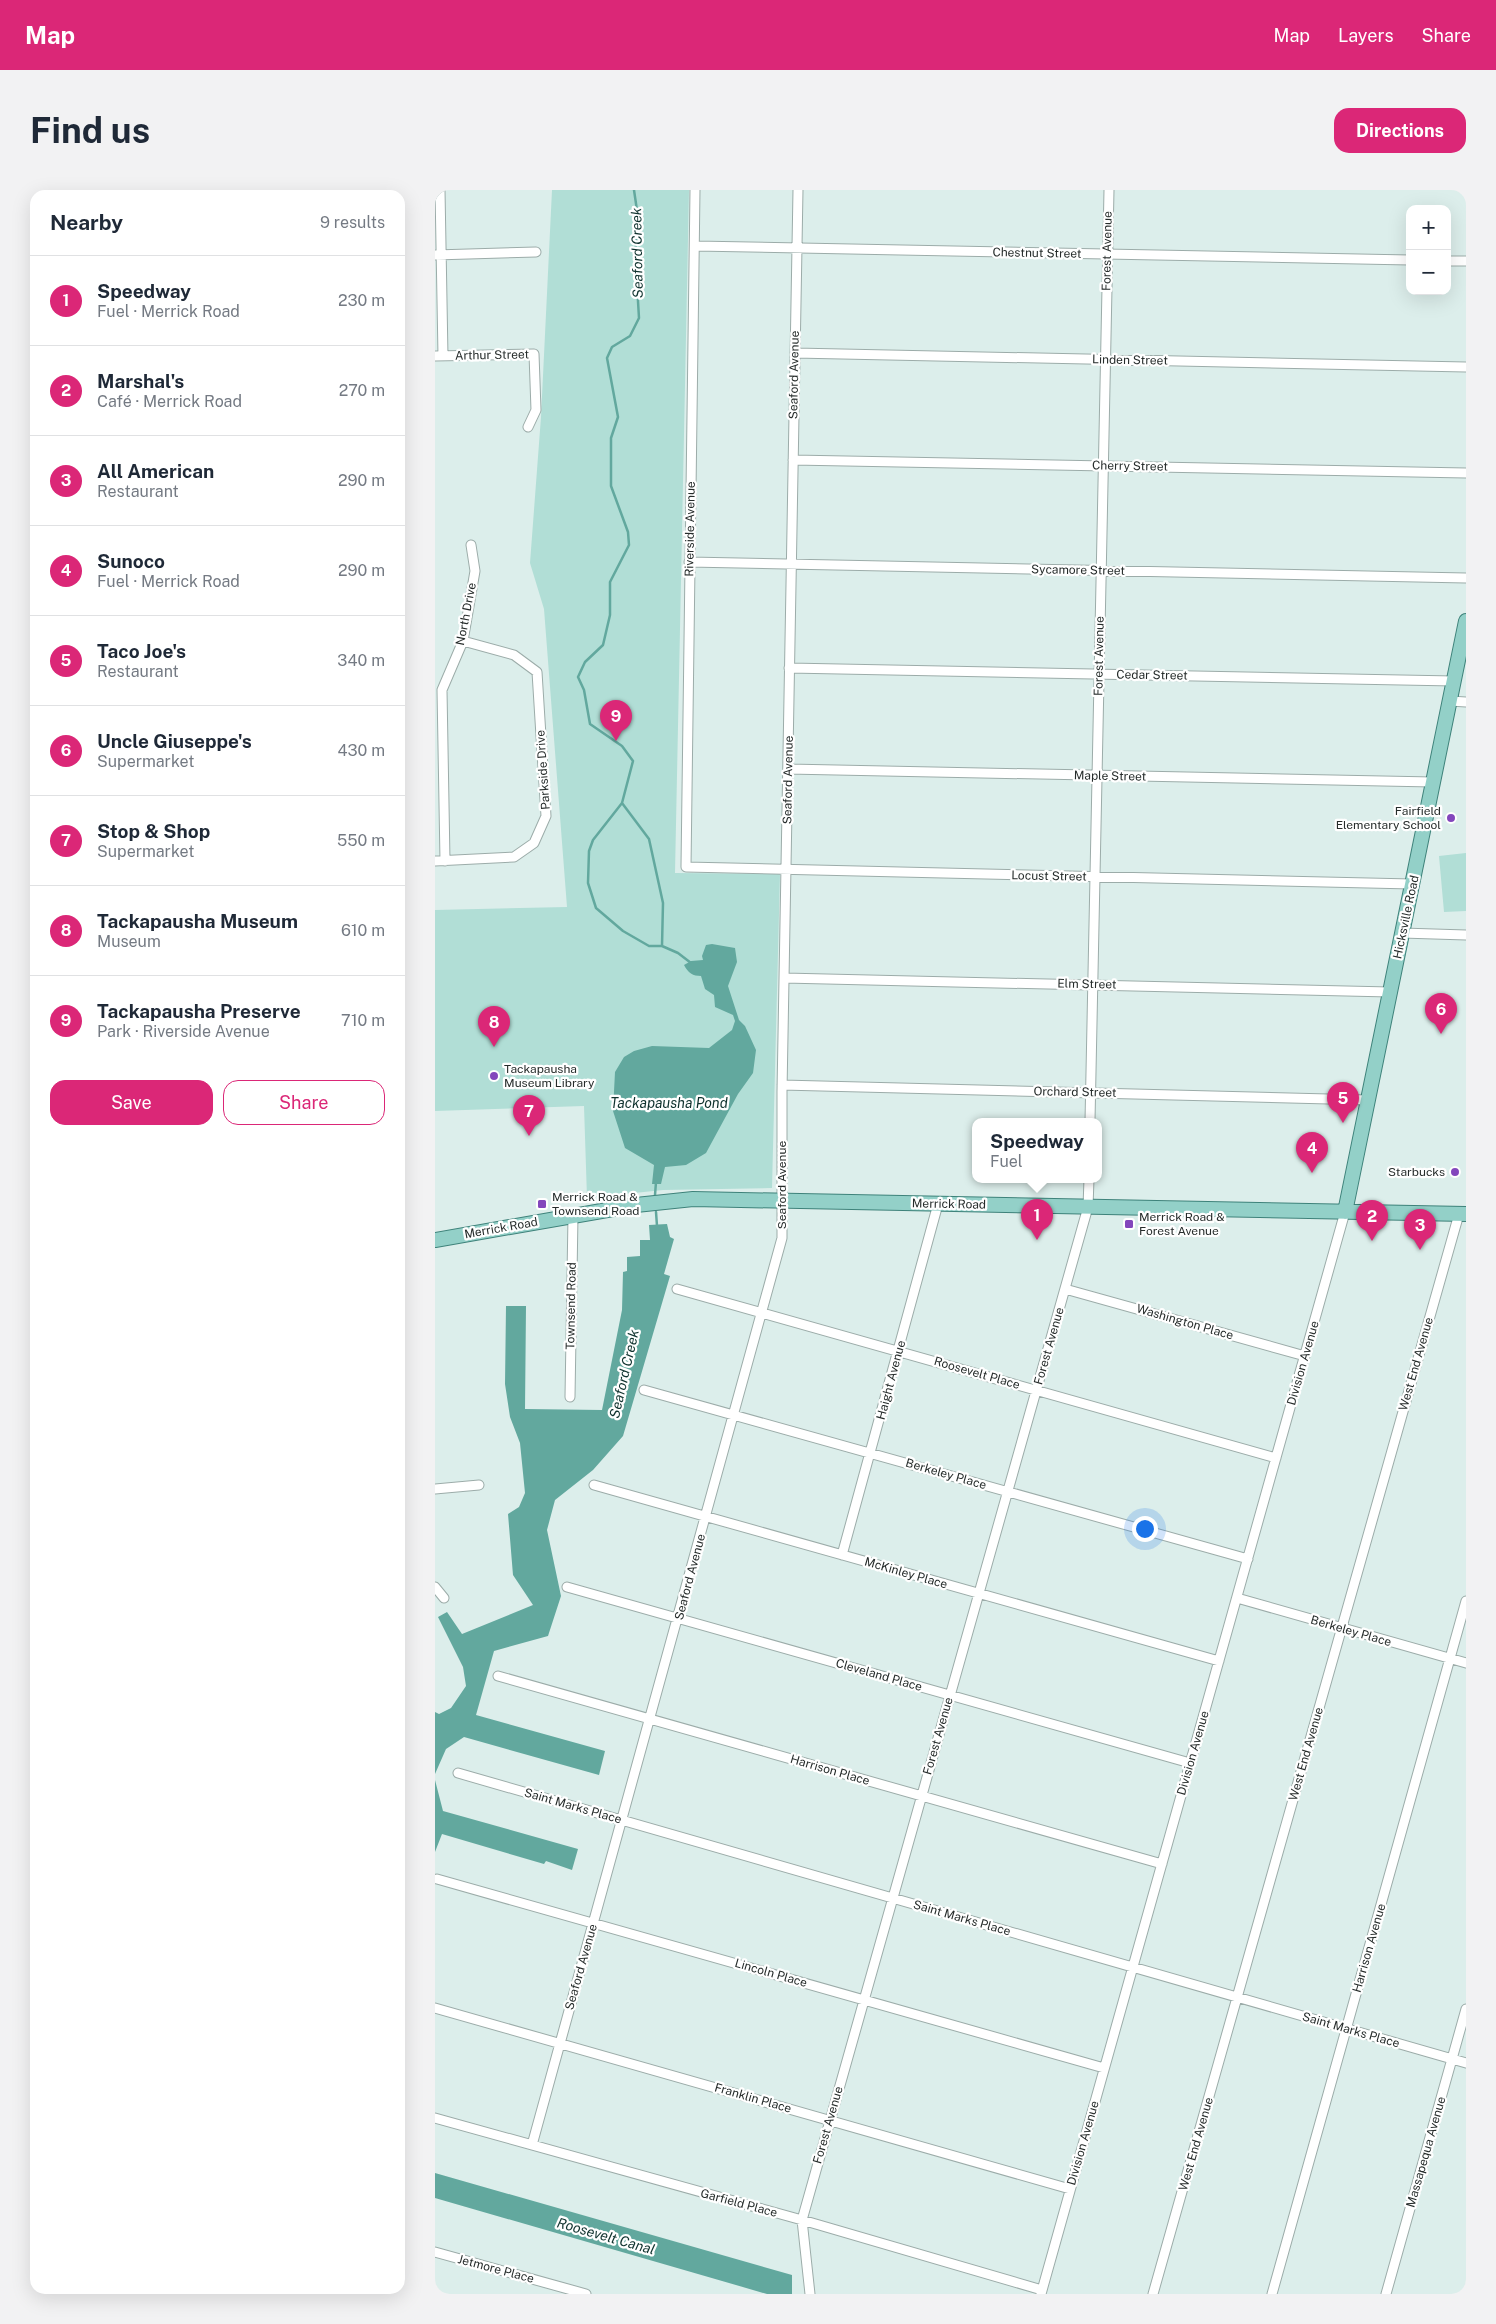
<!DOCTYPE html>
<html lang="en">
<head>
<meta charset="utf-8">
<style>
  body { margin:0; font-family:"Public Sans",sans-serif; background:#f2f2f3; color:#1f2937 }
  .controls { position:absolute; right:15px; top:15px; display:grid; overflow:hidden; border-radius:10px; box-shadow:0 5px 20px #0002 }
  .controls button { width:45px; height:45px; display:grid; place-items:center; padding:0; border:0; border-bottom:1px solid #e0e1e3; background:#fff; color:#1f2937; font:25px sans-serif }
  .you { position:absolute; left:709px; top:1338px; width:18px; height:18px; margin:-12px; border:4px solid #fff; border-radius:50%; background:#1a73e8; box-shadow:0 0 0 8px #1a73e833 }
  .badge { display:grid; place-items:center; width:32px; height:32px; border-radius:50%; background:#db2777; color:#fff; font-size:16px; font-weight:700 }
  .pin { position:absolute; translate:-50% -41px; filter:drop-shadow(0 1px 2px #0008) }
  .pin::after { content:''; position:absolute; top:26px; width:18px; height:15px; background:inherit; clip-path:polygon(0 0,100% 0,50% 100%) }
  .popup { position:absolute; left:537px; top:928px; width:130px; height:65px; box-sizing:border-box; display:grid; place-content:center; border-radius:10px; background:#fff; filter:drop-shadow(0 1px 4px #0005); font-size:16px; white-space:nowrap; color:#747a83 }
  .popup b { font-size:19px; color:#1f2937 }
  .popup::after { content:''; position:absolute; left:50%; top:100%; margin-left:-10px; border:10px solid transparent; border-top-color:#fff }
  .list { margin:0; padding:0; list-style:none }
  h2 { display:flex; justify-content:space-between; align-items:center; height:65px; margin:0; padding:0 20px; font-size:21px }
  h2 small { font-size:16px; font-weight:400; color:#747a83 }
  .list li { display:grid; grid-template-columns:32px 1fr auto; gap:15px; align-items:center; box-sizing:border-box; height:90px; padding:0 20px; border-top:1px solid #e0e1e3 }
  .list b { display:block; font-size:19px; white-space:nowrap }
  .list p { margin:0; font-size:16px; white-space:nowrap; color:#747a83 }
  .list em { font-size:16px; font-style:normal; color:#747a83 }
  .actions { display:flex; gap:10px; padding:15px 20px }
  .actions a { flex:1; padding:11px 0; border:1px solid #db2777; border-radius:15px; text-align:center; font-size:18px; color:#db2777 }
  .actions .main { background:#db2777; color:#fff }
  .map { position:relative; flex:none; width:1031px; height:2104px; overflow:hidden; border-radius:15px }
  header { display:flex; align-items:center; gap:30px; box-sizing:border-box; height:70px; padding:0 25px; background:#db2777; color:#fff }
  header strong { font-size:24px }
  nav { display:flex; gap:28px; margin-inline-start:auto; font-size:18px }
  .intro { display:flex; align-items:center; justify-content:space-between; box-sizing:border-box; height:120px; padding:0 30px }
  h1 { margin:0; font-size:35px }
  .button { padding:12px 22px; border-radius:15px; background:#db2777; color:#fff; font-size:18px; font-weight:700 }
  main { display:flex; gap:30px; padding:0 30px }
  aside { flex:1; background:#fff; border-radius:15px; box-shadow:0 5px 20px #0002 }
  .map>svg:first-child { display:block }
</style>
</head>
<body>
<header>
<strong>Map</strong>
<nav><a>Map</a><a>Layers</a><a>Share</a></nav>
</header>
<div class="intro"><h1>Find us</h1><a class="button">Directions</a></div>
<main>
<aside>
<h2>Nearby<small>9 results</small></h2>
<ul class="list">
<li><span class="badge">1</span><div><b>Speedway</b><p>Fuel · Merrick Road</p></div><em>230 m</em></li>
<li><span class="badge">2</span><div><b>Marshal's</b><p>Café · Merrick Road</p></div><em>270 m</em></li>
<li><span class="badge">3</span><div><b>All American</b><p>Restaurant</p></div><em>290 m</em></li>
<li><span class="badge">4</span><div><b>Sunoco</b><p>Fuel · Merrick Road</p></div><em>290 m</em></li>
<li><span class="badge">5</span><div><b>Taco Joe's</b><p>Restaurant</p></div><em>340 m</em></li>
<li><span class="badge">6</span><div><b>Uncle Giuseppe's</b><p>Supermarket</p></div><em>430 m</em></li>
<li><span class="badge">7</span><div><b>Stop &amp; Shop</b><p>Supermarket</p></div><em>550 m</em></li>
<li><span class="badge">8</span><div><b>Tackapausha Museum</b><p>Museum</p></div><em>610 m</em></li>
<li><span class="badge">9</span><div><b>Tackapausha Preserve</b><p>Park · Riverside Avenue</p></div><em>710 m</em></li>
</ul>
<div class="actions"><a class="main">Save</a><a>Share</a></div>
</aside>
<div class="map">
<svg width="1031" height="2104" viewBox="0 0 1031 2104">
  <rect width="100%" height="100%" fill="#dceeeb"/>
  <!-- green -->
  <path fill="#b1ded6" d="M 117,0 L 254,0 L 240,683 L 345,684 L 337,998 L 228,1000 L 152,1008 L 149,916 L 0,921 L 0,720 L 132,717 L 109,419 L 95,373 L 106,227 Z
    M 1031,663 L 1031,721 L 1009,722 L 1004,666 Z"/>
  <!-- water -->
  <path fill="#62a89e" d="M 277,754 L 300,758 L 302,772 L 293,796 L 304,830 L 310,836 L 321,860 L 318,883 L 303,904 L 271,963 L 251,975 L 230,977 L 226,994 L 217,994 L 219,975 L 190,958 L 178,921 L 180,882 L 189,867 L 199,861 L 217,856 L 274,858 L 297,840 L 300,831 L 298,825 L 280,817 L 279,805 L 270,799 L 266,786 C 258,786 253,783 249,775 L 256,771 L 268,770 L 267,766 L 271,755 Z
    M 232,1034 L 235,1047 L 239,1049 L 229,1084 L 235,1086 L 188,1246 L 158,1280 L 120,1310 L 112,1340 L 126,1406 L 113,1446 L 59,1461 L 41,1525 L 170,1561 L 164,1585 L 29,1547 L 11,1559 L 0,1584 L 0,1522 L 4,1524 L 16,1518 L 31,1496 L 28,1477 L 3,1427 L 12,1422 L 27,1444 L 98,1415 L 78,1385 L 73,1324 L 84,1317 L 90,1303 L 85,1253 L 75,1227 L 70,1194 L 71,1116 L 91,1116 L 90,1219 L 167,1220 L 187,1120 L 188,1082 L 192,1081 L 192,1067 L 205,1066 L 205,1050 L 215,1050 L 214,1035 Z
    M 0,1590 L 8,1621 L 143,1659 L 137,1680 L 111,1671 L 109,1674 L 7,1644 L 0,1662 Z
    M 0,1983 L 357,2085 L 357,2104 L 332,2104 L 0,2008 Z"/>
  <g fill="none" stroke-linecap="round" stroke-linejoin="round">
    <!-- stream -->
    <path stroke="#62a89e" stroke-width="2.5" d="M 199,0 L 204,34 L 200,60 L 204,128 L 195,146 L 177,157 L 172,168 L 183,227 L 176,248 L 176,296 L 193,342 L 194,355 L 175,392 L 175,425 L 168,455 L 150,472 L 143,487 L 149,500 L 155,534 L 187,556 L 198,571 L 187,613 L 158,650 L 154,661 L 153,693 L 161,718 L 188,741 L 214,756 L 227,756 L 243,763 L 256,773
      M 187,613 L 214,649 L 228,713 L 227,756
      M 220,1005 L 221,992
      M 221,1022 L 222,1036"/>
    <!-- minor casing -->
    <g stroke="#9caca9" stroke-width="11">
      <path id="minor" d="M 5,0 L 8,166
        M 260,0 L 251,677 L 977,694
        M 260,56 L 975,70
        M 0,65 L 101,62
        M 1012,71 L 1031,71
        M 360,163 L 1031,177
        M 0,166 L 99,164 L 101,220 L 93,237
        M 358,270 L 1031,283
        M 254,372 L 1031,388
        M 354,478 L 1019,491
        M 1015,511 L 1031,512
        M 353,579 L 998,592
        M 0,671 L 79,667 L 99,653 L 111,626 L 102,482 L 79,465 L 28,451
        M 10,671 L 7,500 L 28,451 L 40,381 L 36,355
        M 967,743 L 1031,745
        M 349,788 L 955,802
        M 347,895 L 933,910
        M 655,931 L 674,0
        M 242,1099 L 841,1268
        M 630,1099 L 870,1166
        M 209,1200 L 813,1369
        M 135,1207 L 138,1026
        M 159,1295 L 784,1471
        M 0,1299 L 44,1295
        M 407,1365 L 503,1014
        M 0,1397 L 9,1408
        M 132,1397 L 755,1573
        M 802,1408 L 1031,1473
        M 63,1486 L 727,1674
        M 23,1583 L 1031,1873
        M 2,1689 L 669,1878
        M 0,1818 L 635,1999
        M 0,1928 L 367,2030 L 607,2100
        M 97,1955 L 347,1048 L 347,902 L 363,0
        M 0,2062 L 151,2104
        M 375,2104 L 367,2030 L 653,1017 L 654,989
        M 606,2104 L 910,1022
        M 718,2104 L 1024,1024
        M 837,2104 L 1031,1411
        M 951,2104 L 1031,1819"/>
    </g>
    <!-- primary casing -->
    <g stroke="#3e827a" stroke-width="16">
      <path id="primary" d="M 910,1022 L 1031,431
        M 0,1050 L 201,1015 L 258,1009 L 1031,1024"/>
    </g>
    <!-- minor -->
    <use href="#minor" stroke="#fff" stroke-width="9"/>
    <!-- primary -->
    <use href="#primary" stroke="#93d0c8" stroke-width="14"/>
  </g>
  <!-- markers -->
  <g fill="#8346bc" stroke="#fff" stroke-width="2">
    <circle cx="1016" cy="628" r="5"/>
    <circle cx="59" cy="886" r="5"/>
    <circle cx="1020" cy="982" r="5"/>
    <rect x="102" y="1009" width="10" height="10" rx="2.5"/>
    <rect x="689" y="1029" width="10" height="10" rx="2.5"/>
  </g>
  <g text-anchor="middle" stroke-width="4.5" stroke-linejoin="round" paint-order="stroke">
    <!-- street labels -->
    <g font-size="12" fill="#262c2b" stroke="#fff">
      <text transform="translate(672 61) rotate(-89)" y="4">Forest Avenue</text>
      <text transform="translate(602 63) rotate(1)" y="4">Chestnut Street</text>
      <text transform="translate(57 165) rotate(-1)" y="4">Arthur Street</text>
      <text transform="translate(695 170) rotate(1)" y="4">Linden Street</text>
      <text transform="translate(359 185) rotate(-89)" y="4">Seaford Avenue</text>
      <text transform="translate(695 276) rotate(1)" y="4">Cherry Street</text>
      <text transform="translate(255 339) rotate(-89)" y="4">Riverside Avenue</text>
      <text transform="translate(643 380) rotate(1)" y="4">Sycamore Street</text>
      <text transform="translate(31 424) rotate(-79)" y="4">North Drive</text>
      <text transform="translate(664 466) rotate(-89)" y="4">Forest Avenue</text>
      <text transform="translate(717 485) rotate(1)" y="4">Cedar Street</text>
      <text transform="translate(108 580) rotate(-94)" y="4">Parkside Drive</text>
      <text transform="translate(675 586) rotate(1)" y="4">Maple Street</text>
      <text transform="translate(353 590) rotate(-89)" y="4">Seaford Avenue</text>
      <text transform="translate(614 686) rotate(1)" y="4">Locust Street</text>
      <text transform="translate(971 727) rotate(-78)" y="4">Hicksville Road</text>
      <text transform="translate(652 794) rotate(1)" y="4">Elm Street</text>
      <text transform="translate(640 902) rotate(1)" y="4">Orchard Street</text>
      <text transform="translate(347 995) rotate(-90)" y="4">Seaford Avenue</text>
      <text transform="translate(514 1014) rotate(1)" y="4">Merrick Road</text>
      <text transform="translate(66 1038) rotate(-10)" y="4">Merrick Road</text>
      <text transform="translate(136 1116) rotate(-89)" y="4">Townsend Road</text>
      <text transform="translate(750 1132) rotate(16)" y="4">Washington Place</text>
      <text transform="translate(614 1156) rotate(-74)" y="4">Forest Avenue</text>
      <text transform="translate(868 1173) rotate(-74)" y="4">Division Avenue</text>
      <text transform="translate(981 1174) rotate(-74)" y="4">West End Avenue</text>
      <text transform="translate(542 1183) rotate(16)" y="4">Roosevelt Place</text>
      <text transform="translate(456 1190) rotate(-75)" y="4">Haight Avenue</text>
      <text transform="translate(511 1284) rotate(16)" y="4">Berkeley Place</text>
      <text transform="translate(471 1383) rotate(16)" y="4">McKinley Place</text>
      <text transform="translate(255 1387) rotate(-75)" y="4">Seaford Avenue</text>
      <text transform="translate(916 1441) rotate(16)" y="4">Berkeley Place</text>
      <text transform="translate(444 1485) rotate(16)" y="4">Cleveland Place</text>
      <text transform="translate(503 1546) rotate(-74)" y="4">Forest Avenue</text>
      <text transform="translate(758 1563) rotate(-74)" y="4">Division Avenue</text>
      <text transform="translate(871 1564) rotate(-74)" y="4">West End Avenue</text>
      <text transform="translate(395 1580) rotate(16)" y="4">Harrison Place</text>
      <text transform="translate(138 1616) rotate(16)" y="4">Saint Marks Place</text>
      <text transform="translate(527 1728) rotate(16)" y="4">Saint Marks Place</text>
      <text transform="translate(934 1758) rotate(-74)" y="4">Harrison Avenue</text>
      <text transform="translate(146 1777) rotate(-74)" y="4">Seaford Avenue</text>
      <text transform="translate(336 1783) rotate(16)" y="4">Lincoln Place</text>
      <text transform="translate(916 1840) rotate(16)" y="4">Saint Marks Place</text>
      <text transform="translate(318 1908) rotate(16)" y="4">Franklin Place</text>
      <text transform="translate(393 1935) rotate(-74)" y="4">Forest Avenue</text>
      <text transform="translate(648 1953) rotate(-74)" y="4">Division Avenue</text>
      <text transform="translate(761 1954) rotate(-74)" y="4">West End Avenue</text>
      <text transform="translate(991 1962) rotate(-74)" y="4">Massapequa Avenue</text>
      <text transform="translate(304 2013) rotate(15)" y="4">Garfield Place</text>
      <text transform="translate(61 2079) rotate(15)" y="4">Jetmore Place</text>
    </g>
    <!-- poi labels -->
    <g font-size="12" fill="#262c2b" stroke="#fff" text-anchor="start">
      <text x="1006" y="625" text-anchor="end">Fairfield<tspan x="1006" dy="14">Elementary School</tspan></text>
      <text x="69" y="883">Tackapausha<tspan x="69" dy="14">Museum Library</tspan></text>
      <text x="1010" y="986" text-anchor="end">Starbucks</text>
      <text x="117" y="1011">Merrick Road &amp;<tspan x="117" dy="14">Townsend Road</tspan></text>
      <text x="704" y="1031">Merrick Road &amp;<tspan x="704" dy="14">Forest Avenue</tspan></text>
    </g>
    <!-- water labels -->
    <g font-size="14" font-style="italic" fill="#0f322e" stroke="#fff">
      <text transform="translate(202 63) rotate(-91)" y="5">Seaford Creek</text>
      <text x="234" y="918">Tackapausha Pond</text>
      <text transform="translate(189 1184) rotate(-77)" y="5">Seaford Creek</text>
      <text transform="translate(171 2046) rotate(16)" y="5">Roosevelt Canal</text>
    </g>
  </g>
</svg>
<div class="controls">
<button>+</button>
<button>−</button>
</div>
<div class="you"></div>
<div class="pin badge" style="left:602px;top:1050px">1</div>
<div class="popup"><b>Speedway</b>Fuel</div>
<div class="pin badge" style="left:937px;top:1051px">2</div>
<div class="pin badge" style="left:985px;top:1060px">3</div>
<div class="pin badge" style="left:877px;top:983px">4</div>
<div class="pin badge" style="left:908px;top:933px">5</div>
<div class="pin badge" style="left:1006px;top:844px">6</div>
<div class="pin badge" style="left:94px;top:946px">7</div>
<div class="pin badge" style="left:59px;top:857px">8</div>
<div class="pin badge" style="left:181px;top:551px">9</div>
</div>
</main>
</body>
</html>
